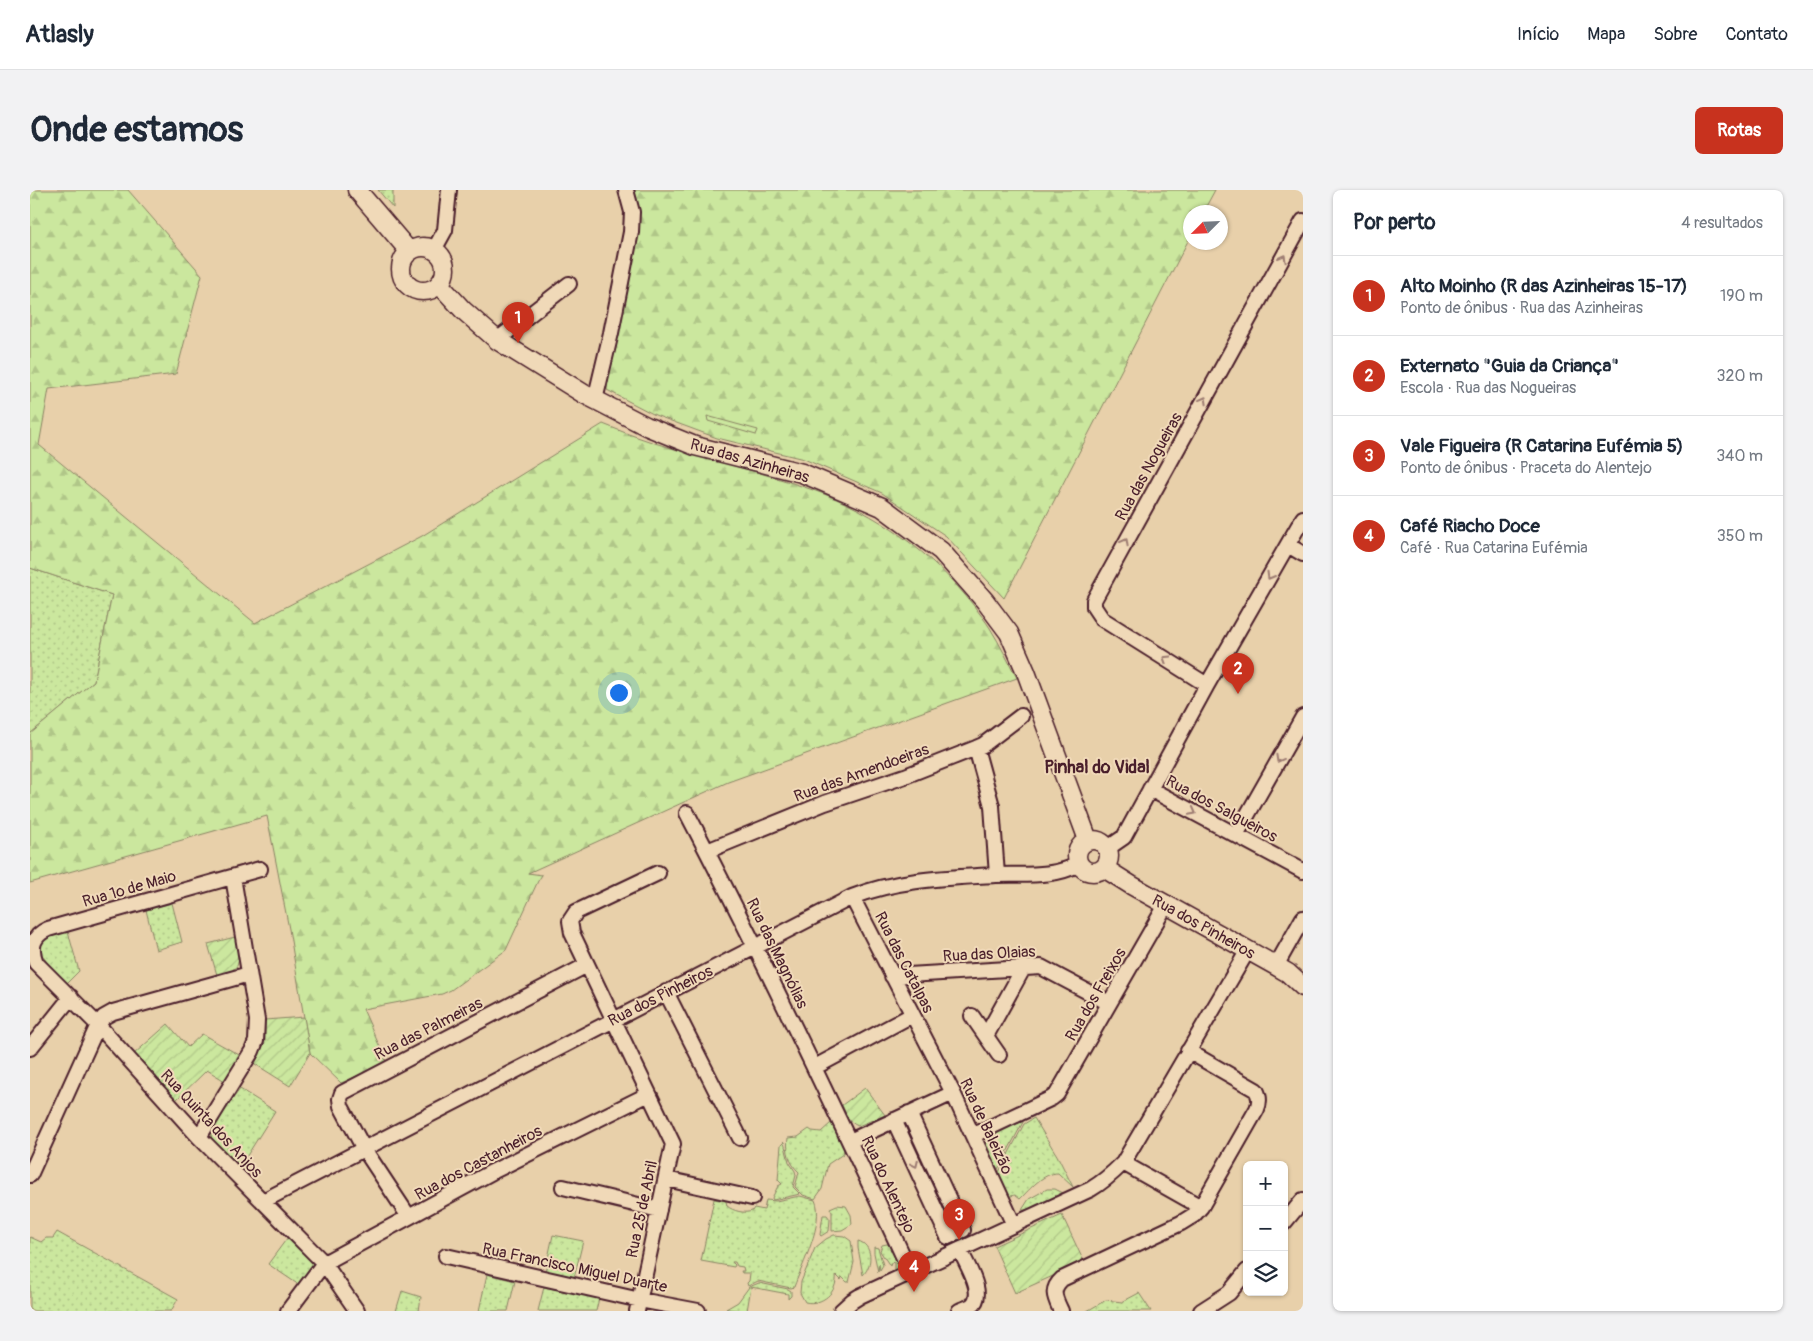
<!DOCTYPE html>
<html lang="pt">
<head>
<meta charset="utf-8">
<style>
  body { margin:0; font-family:Pangolin,sans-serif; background:#f2f2f3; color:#1f2937 }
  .controls { position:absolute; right:15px; bottom:15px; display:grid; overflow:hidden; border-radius:8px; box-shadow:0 1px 4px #0004 }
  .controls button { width:45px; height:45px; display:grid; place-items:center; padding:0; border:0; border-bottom:1px solid #e0e1e3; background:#fff; color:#1f2937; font:25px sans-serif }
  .compass { position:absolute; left:1153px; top:15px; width:45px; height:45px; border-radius:50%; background:#fff; box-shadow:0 1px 4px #0004; rotate:246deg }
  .you { position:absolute; left:588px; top:502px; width:18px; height:18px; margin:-12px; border:4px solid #fff; border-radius:50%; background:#1a73e8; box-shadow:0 0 0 8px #1a73e833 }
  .badge { display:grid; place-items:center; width:32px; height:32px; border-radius:50%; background:#c8321e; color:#fff; font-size:16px; font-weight:700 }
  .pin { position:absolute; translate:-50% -41px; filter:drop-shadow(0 1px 2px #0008) }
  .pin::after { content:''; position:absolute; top:26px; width:18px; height:15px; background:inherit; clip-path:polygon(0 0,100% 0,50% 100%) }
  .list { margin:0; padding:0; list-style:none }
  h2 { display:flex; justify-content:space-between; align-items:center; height:65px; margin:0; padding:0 20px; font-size:21px }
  h2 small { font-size:16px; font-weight:400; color:#747a83 }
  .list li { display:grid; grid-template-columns:32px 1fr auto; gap:15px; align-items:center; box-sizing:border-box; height:80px; padding:0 20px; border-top:1px solid #e0e1e3 }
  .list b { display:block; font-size:19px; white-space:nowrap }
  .list p { margin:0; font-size:16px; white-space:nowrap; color:#747a83 }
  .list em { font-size:16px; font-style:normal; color:#747a83 }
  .icon { flex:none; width:28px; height:28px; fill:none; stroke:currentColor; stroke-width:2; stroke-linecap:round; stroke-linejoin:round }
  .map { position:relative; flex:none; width:1273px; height:1121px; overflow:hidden; border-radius:8px }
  header { display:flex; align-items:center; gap:30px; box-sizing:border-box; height:70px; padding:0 25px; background:#fff; border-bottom:1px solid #e0e1e3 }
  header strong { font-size:24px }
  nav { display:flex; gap:28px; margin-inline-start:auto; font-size:18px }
  .intro { display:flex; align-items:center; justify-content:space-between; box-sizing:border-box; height:120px; padding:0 30px }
  h1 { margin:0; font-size:35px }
  .button { padding:12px 22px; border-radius:8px; background:#c8321e; color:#fff; font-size:18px; font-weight:700 }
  main { display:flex; gap:30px; padding:0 30px }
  aside { flex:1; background:#fff; border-radius:8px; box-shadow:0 1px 4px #0004 }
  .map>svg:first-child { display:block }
</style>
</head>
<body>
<header>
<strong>Atlasly</strong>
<nav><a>Início</a><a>Mapa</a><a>Sobre</a><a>Contato</a></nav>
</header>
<div class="intro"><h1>Onde estamos</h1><a class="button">Rotas</a></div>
<main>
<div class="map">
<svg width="1273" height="1121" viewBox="0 0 1273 1121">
  <defs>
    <pattern id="grass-dots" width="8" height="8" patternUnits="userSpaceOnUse" patternTransform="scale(1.25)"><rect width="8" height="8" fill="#cbe79e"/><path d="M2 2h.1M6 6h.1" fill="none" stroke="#b0c688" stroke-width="1.8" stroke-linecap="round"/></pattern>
    <pattern id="forest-firs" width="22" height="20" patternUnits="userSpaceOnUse" patternTransform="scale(1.25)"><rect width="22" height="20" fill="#cbe79e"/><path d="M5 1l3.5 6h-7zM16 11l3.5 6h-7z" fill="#b0c688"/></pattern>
    <pattern id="garden-furrows" width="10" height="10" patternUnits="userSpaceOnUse" patternTransform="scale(1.25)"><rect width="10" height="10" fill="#cbe79e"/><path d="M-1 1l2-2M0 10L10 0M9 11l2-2" fill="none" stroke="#b0c688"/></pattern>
  </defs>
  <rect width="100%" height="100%" fill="#e8d0aa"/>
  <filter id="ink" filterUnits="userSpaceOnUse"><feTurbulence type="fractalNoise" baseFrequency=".02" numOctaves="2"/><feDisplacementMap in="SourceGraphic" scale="10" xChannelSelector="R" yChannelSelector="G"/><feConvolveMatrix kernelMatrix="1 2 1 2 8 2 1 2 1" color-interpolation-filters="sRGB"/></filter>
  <g filter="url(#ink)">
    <!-- grass -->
    <path fill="url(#grass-dots)" stroke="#8a8364" d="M 348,0 L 363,0 L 363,18 Z
      M 0,378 L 82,405 L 64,491 L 0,544 Z
      M 142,713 L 152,752 L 126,760 L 116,720 Z
      M 38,742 L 49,781 L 37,793 C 28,784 0,761 14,749 C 21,745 30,744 38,742 Z
      M 210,899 L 245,921 L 208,980 C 201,972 185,959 182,950 C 177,940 203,909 210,899 Z
      M 993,928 L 993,932 L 966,983 C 960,970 951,958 960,945 Z
      M 1004,928 L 1028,967 L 1043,997 L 1028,983 C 1013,983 1000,999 990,1009 L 985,1005 L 977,1007 L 968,988 L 968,984 L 994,934 Z
      M 801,933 L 805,933 L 815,955 L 813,964 L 798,974 L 792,999 L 785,1009 L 773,1005 L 765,997 L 769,982 C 759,973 756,961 758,948 L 768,947 L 779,939 L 782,941 L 791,942 Z
      M 754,952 L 759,972 L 765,981 L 766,985 L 763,997 L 770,1004 L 743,1010 L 742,1008 L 748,996 L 752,994 L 748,990 L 751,955 Z
      M 1017,999 L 1025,999 L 1035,1004 L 999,1020 L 992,1020 L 999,1009 Z
      M 770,1006 L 785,1010 C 795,1032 772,1075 764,1097 L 761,1098 L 728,1091 L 718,1096 L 717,1093 L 719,1091 L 720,1083 L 712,1083 L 711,1081 L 714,1081 L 713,1077 L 707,1076 L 705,1072 L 702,1072 L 705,1075 L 704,1077 L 671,1071 L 684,1009 L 696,1011 L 697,1016 C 703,1021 715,1024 722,1021 L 724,1018 L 734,1020 L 736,1010 L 746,1011 Z
      M 807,1015 L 816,1016 L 821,1025 L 822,1034 L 812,1040 L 802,1041 L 802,1022 L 800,1018 Z
      M 793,1025 L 797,1025 L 800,1029 L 799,1041 L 791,1046 L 790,1045 Z
      M 27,1042 L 148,1109 L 141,1121 L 4,1121 L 0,1119 L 0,1047 L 11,1052 L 16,1048 L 23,1048 Z
      M 523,1045 L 553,1051 L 544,1088 L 515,1082 Z
      M 804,1045 L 814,1046 L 821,1051 L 824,1072 L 819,1092 L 817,1092 L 812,1087 L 811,1090 L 806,1085 C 808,1102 792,1116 775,1112 L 770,1103 L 771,1092 L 785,1058 L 796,1049 Z
      M 258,1047 L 283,1073 L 282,1077 L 269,1095 L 238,1074 Z
      M 828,1051 C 843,1055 843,1075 833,1085 L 828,1058 Z
      M 857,1054 L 861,1056 L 863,1063 L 866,1062 C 868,1069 869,1075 864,1082 L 864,1072 L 861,1073 L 860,1076 L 850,1061 L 852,1055 Z
      M 844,1057 L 848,1058 L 853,1075 L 850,1080 L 849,1074 L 848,1082 L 844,1063 Z
      M 457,1084 L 485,1091 L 478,1121 L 449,1121 Z
      M 729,1093 L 758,1099 L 761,1101 L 761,1106 L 758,1109 L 758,1104 L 721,1097 L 717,1121 L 696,1119 L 708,1112 L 719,1097 Z
      M 514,1097 L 569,1108 L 566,1121 L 508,1121 Z
      M 372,1101 L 391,1107 L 389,1121 L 366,1121 Z
      M 1109,1103 L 1121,1121 L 1057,1121 L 1076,1110 L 1092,1112 Z"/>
    <!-- forest -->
    <path fill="url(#forest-firs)" stroke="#8a8364" d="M 0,0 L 98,0 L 172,85 L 146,184 L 19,199 L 9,255 L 225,433 L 392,346 L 573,234 C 641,263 714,275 783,300 C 847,322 903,364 944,416 C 949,423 955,430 960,438 C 970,454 978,471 987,488 L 698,592 L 498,683 L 512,685 L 508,691 L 476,760 L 421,800 L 412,804 L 333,819 L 357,873 L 311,893 L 280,863 L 259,739 L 237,626 L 0,693 L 0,544 L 64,491 L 82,405 L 0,378 Z
      M 601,0 L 1185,0 L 1173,22 L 1160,22 L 1160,47 L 974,408 L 916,346 L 852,303 L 774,269 L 687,248 L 625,225 L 577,200 Z"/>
    <!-- park -->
    <path fill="#cbe79e" stroke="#8a8364" d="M 677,226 L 728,240 L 726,245 L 678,231 Z"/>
    <!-- garden -->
    <path fill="url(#garden-furrows)" stroke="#8a8364" d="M 205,747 L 209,769 L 207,776 L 200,782 L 187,785 L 178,754 Z
      M 274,827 L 280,863 L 260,896 L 225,874 L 235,851 L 235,830 Z
      M 138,834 L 158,857 L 172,844 L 211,866 L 195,891 L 177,880 L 145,911 L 104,864 Z
      M 835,898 L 855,925 L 828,936 C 818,932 816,924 812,915 Z
      M 1032,1025 L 1054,1072 L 985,1103 L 964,1056 Z"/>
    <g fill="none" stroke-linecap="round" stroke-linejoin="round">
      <!-- minor casing -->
      <g stroke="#4a1f2b" stroke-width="18">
        <path id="minor" d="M 404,60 L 415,40 L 419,0
          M 467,150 L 539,94
          M 565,210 L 581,143 L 601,42 L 602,22 L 596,0
          M 1258,355 L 1273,364
          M 1177,495 L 1072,429 L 1064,417 L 1064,410 L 1273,31
          M 946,558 L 962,616 L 967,685
          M 1120,599 L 1273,681
          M 657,623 C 736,774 809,928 881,1083
          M 1206,645 L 1273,527
          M 1078,658 L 1094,647 L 1177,495 L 1273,328
          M 677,661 L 795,613 L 875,586 L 946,558 L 953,555 L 991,526
          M 230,679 L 18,739 C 2,746 0,758 6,773 L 68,835 L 169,947 L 294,1073 L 327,1121
          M 822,707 L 923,903 L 984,1035
          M 1246,776 L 1273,728
          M 862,786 L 1011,777 L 1079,813
          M 636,802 L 710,948
          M 942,826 L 969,865
          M 956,846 L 994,777
          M 0,858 L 41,807
          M 785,877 L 882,825
          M 864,930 L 918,1047 L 933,1040 L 879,923
          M 944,945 L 1022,908 L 1027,904 L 1136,715
          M 169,947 L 222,861 L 226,851 L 227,830 L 203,687
          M 820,951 L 923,903
          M 1093,973 L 1171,1017
          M 0,985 L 68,835 L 74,827 L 83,822 L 219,784
          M 636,989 L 722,1008
          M 533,997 L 629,1020
          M 233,1011 L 822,707 C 868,689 916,688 966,685 C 994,684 1023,688 1049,674
          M 379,1027 L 334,959 L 311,916 L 310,909 L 312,903 L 557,775
          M 1254,1033 L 1273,1010
          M 416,1066 L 610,1110 L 668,1121
          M 258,1121 L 294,1073 L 462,982 L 619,904
          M 607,1121 L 643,954 L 542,743 L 540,731 L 546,722 L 628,683
          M 811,1121 L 822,1111 L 830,1106 L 1061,999 C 1073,992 1083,983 1093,973 L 1218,760
          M 929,1121 C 933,1119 937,1118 941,1116 C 957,1105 936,1074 930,1060
          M 1031,1121 C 1025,1108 1020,1100 1032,1089 L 1151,1033 L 1164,1025 L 1171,1017 L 1227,919 C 1230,912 1230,907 1226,900 L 1158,861
          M 1171,1121 L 1199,1103 L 1217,1081"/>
      </g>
      <!-- tertiary casing -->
      <g stroke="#4a1f2b" stroke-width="21">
        <path id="tertiary" d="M 327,0 L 379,61
          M371 79a22 22 0 1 1 44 0a22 22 0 1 1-44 0Z
          M 409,94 L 433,120 L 467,150 L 554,204 L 616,236 L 665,256 L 772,283 L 852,317 L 911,361 L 955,411 L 979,443 L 996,482 L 1058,650
          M1047 666a16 16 0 1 1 32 0a16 16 0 1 1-32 0Z
          M 1074,678 L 1101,695 L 1246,776 L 1258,783 L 1273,797"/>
      </g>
      <!-- minor -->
      <use href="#minor" stroke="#f0d9b8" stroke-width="14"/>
      <!-- tertiary -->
      <use href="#tertiary" stroke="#f0d9b8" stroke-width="18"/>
    </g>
    <!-- one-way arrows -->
    <defs><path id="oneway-chevron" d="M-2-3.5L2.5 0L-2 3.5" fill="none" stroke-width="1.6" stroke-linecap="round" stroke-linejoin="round" transform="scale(1.25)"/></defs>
    <g stroke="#9d7c72">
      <use href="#oneway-chevron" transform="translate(1253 68) rotate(-61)"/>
      <use href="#oneway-chevron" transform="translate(1174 210) rotate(-61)"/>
      <use href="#oneway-chevron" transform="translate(1095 352) rotate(-61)"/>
      <use href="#oneway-chevron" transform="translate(1240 386) rotate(120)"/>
      <use href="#oneway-chevron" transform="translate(1136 469) rotate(-148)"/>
      <use href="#oneway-chevron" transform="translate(1249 569) rotate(119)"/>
      <use href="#oneway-chevron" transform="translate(1163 622) rotate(28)"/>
      <use href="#oneway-chevron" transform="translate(885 974) rotate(65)"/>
    </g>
  </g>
  <g text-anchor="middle" stroke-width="4" stroke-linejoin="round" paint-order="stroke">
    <!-- street labels -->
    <g font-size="16" fill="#4a1f2b" stroke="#f0d9b8">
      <text transform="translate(720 270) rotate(16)" y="6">Rua das Azinheiras</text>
      <text transform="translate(1118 276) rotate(-61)" y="6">Rua das Nogueiras</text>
      <text transform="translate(831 582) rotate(-20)" y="6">Rua das Amendoeiras</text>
      <text transform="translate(1192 618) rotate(28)" y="6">Rua dos Salgueiros</text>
      <text transform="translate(99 698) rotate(-16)" y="6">Rua 1º de Maio</text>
      <text transform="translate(1174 736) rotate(29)" y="6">Rua dos Pinheiros</text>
      <text transform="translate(748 763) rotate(64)" y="6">Rua das Magnólias</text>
      <text transform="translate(959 763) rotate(-3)" y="6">Rua das Olaias</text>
      <text transform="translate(875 772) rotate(63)" y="6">Rua das Catalpas</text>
      <text transform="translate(1065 804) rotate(-60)" y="6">Rua dos Freixos</text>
      <text transform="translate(630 805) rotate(-27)" y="6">Rua dos Pinheiros</text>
      <text transform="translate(398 838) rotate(-27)" y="6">Rua das Palmeiras</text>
      <text transform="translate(182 933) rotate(47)" y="6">Rua Quinta dos Anjos</text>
      <text transform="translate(957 936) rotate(65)" y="6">Rua de Baleizão</text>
      <text transform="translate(448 972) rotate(-28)" y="6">Rua dos Castanheiros</text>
      <text transform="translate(859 994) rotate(65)" y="6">Rua do Alentejo</text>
      <text transform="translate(611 1019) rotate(-78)" y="6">Rua 25 de Abril</text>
      <text transform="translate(545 1077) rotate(12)" y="6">Rua Francisco Miguel Duarte</text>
    </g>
    <!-- neighbourhood labels -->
    <g font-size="18" font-weight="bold" fill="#4a1f2b" stroke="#f0d9b8">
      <text x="1067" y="583">Pinhal do Vidal</text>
    </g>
  </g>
</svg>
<div class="controls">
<button>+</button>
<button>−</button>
<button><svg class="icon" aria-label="layers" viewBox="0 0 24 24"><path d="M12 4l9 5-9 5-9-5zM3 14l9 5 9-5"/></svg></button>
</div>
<svg class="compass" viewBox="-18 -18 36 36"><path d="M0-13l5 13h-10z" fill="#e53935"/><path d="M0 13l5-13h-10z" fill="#747a83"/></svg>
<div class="you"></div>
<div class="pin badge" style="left:488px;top:153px">1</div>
<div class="pin badge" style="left:1208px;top:504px">2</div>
<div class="pin badge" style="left:929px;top:1050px">3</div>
<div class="pin badge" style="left:884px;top:1102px">4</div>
</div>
<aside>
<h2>Por perto<small>4 resultados</small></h2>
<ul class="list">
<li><span class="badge">1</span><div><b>Alto Moinho (R das Azinheiras 15-17)</b><p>Ponto de ônibus · Rua das Azinheiras</p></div><em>190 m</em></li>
<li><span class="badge">2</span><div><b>Externato &quot;Guia da Criança&quot;</b><p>Escola · Rua das Nogueiras</p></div><em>320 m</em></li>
<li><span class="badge">3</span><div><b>Vale Figueira (R Catarina Eufémia 5)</b><p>Ponto de ônibus · Praceta do Alentejo</p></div><em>340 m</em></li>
<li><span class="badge">4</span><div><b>Café Riacho Doce</b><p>Café · Rua Catarina Eufémia</p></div><em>350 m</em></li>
</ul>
</aside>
</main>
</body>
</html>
